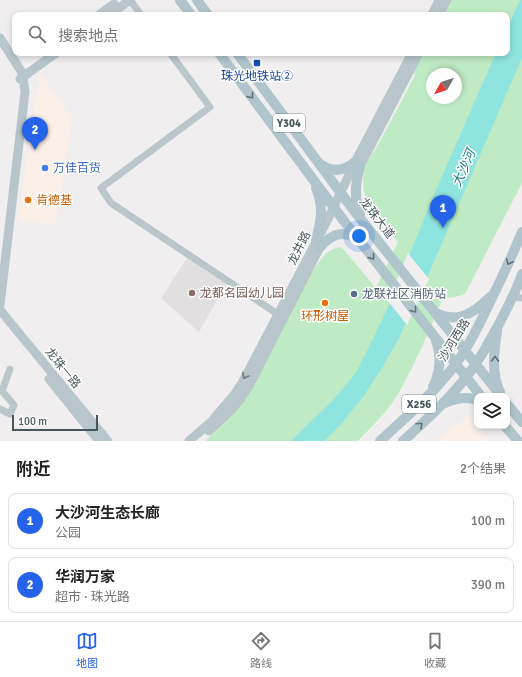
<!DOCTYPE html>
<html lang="zh">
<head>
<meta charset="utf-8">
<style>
  body { margin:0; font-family:Signika,"Noto Sans SC",sans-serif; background:#f2f2f2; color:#222 }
  .controls { position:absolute; right:12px; bottom:12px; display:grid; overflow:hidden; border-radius:8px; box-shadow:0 2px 6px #0003 }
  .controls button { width:36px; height:36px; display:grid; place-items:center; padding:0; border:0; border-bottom:1px solid #e0e0e0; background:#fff; color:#222; font:20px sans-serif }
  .compass { position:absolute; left:426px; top:68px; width:36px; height:36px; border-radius:50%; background:#fff; box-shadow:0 2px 6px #0003; rotate:231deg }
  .scale { position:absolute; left:12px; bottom:10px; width:86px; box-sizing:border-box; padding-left:4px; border:2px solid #47565a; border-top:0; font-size:11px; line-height:14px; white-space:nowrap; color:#47565a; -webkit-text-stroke:3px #fff; paint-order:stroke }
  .you { position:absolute; left:359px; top:236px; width:14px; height:14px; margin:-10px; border:3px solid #fff; border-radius:50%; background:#1a73e8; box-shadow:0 0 0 6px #1a73e833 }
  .badge { display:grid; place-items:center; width:26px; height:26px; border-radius:50%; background:#2563eb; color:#fff; font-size:13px; font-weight:700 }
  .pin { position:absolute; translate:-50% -33px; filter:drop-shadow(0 1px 2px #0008) }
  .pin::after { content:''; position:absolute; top:21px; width:14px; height:12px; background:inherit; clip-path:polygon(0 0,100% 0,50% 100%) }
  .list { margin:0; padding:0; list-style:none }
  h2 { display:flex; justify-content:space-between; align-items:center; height:52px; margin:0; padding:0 16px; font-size:17px }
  h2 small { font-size:13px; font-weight:400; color:#767676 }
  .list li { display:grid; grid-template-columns:26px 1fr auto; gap:12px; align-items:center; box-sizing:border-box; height:56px; margin:0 8px 8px; padding:0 8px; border:1px solid #e0e0e0; border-radius:8px }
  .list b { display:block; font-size:15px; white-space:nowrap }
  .list p { margin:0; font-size:13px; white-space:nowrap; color:#767676 }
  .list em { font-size:13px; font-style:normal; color:#767676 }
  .icon { flex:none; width:22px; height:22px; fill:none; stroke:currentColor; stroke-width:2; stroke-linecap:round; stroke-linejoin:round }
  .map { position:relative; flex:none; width:522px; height:441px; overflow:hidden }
  .search { position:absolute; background:#fff; box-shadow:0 2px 6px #0003; left:12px; right:12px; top:12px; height:44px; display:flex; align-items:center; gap:10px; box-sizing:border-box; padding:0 14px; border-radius:8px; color:#767676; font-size:15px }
  .sheet { height:180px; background:#fff }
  nav { display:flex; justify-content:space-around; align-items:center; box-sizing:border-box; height:56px; border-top:1px solid #e0e0e0; background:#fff; font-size:11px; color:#767676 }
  nav a { display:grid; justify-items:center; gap:2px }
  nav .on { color:#2563eb }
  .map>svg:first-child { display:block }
</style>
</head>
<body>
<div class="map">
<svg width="522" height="441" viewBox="0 0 522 441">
  <rect width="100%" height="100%" fill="#f0eeee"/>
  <!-- commercial -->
  <path fill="#faf0e8" d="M 40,73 L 72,117 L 56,225 L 18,219 Z
    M 469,415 L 477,425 L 477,426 L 478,426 L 490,441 L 436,441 Z"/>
  <!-- education -->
  <path fill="#e1dfe0" d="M 187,258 L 226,284 L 199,332 L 161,298 Z"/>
  <!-- green -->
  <path fill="#bfebc4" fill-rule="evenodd" d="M 449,0 L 522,0 L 522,183 L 465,294 L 455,297 L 443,298 C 429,330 416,363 398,394 C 388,411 372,426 358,441 L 205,441 L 224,424 L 234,413 L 314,269 C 321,259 327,249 340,247 L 344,250 L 376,288 L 398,242 L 371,209 C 364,196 361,183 365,168 C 367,160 375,151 379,143 C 391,121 403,98 415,75 L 412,72 L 422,53 L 507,53 L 507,15 L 441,15 ZM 432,74 L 456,74 L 456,98 L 432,98 Z"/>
  <!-- water -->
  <path fill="#90e4df" d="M 520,0 L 522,0 L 522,58 L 430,271 L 398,340 L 380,371 L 363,397 L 342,423 L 324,441 L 291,441 L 333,400 L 355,374 L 369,347 L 389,305 L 432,199 L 496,53 L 507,53 L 507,29 Z"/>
  <!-- pier -->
  <path fill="#f0eeee" d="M 408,253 L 429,279 L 407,325 L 388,301 Z"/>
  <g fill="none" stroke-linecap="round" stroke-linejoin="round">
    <!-- street -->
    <path stroke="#bac6ca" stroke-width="7" d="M 130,0 L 141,15
      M 170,53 L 210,107 L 101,188 L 111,203 L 282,317
      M 513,297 L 522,298
      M 0,409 L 10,414 L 14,405 L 2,391 L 10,369"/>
    <!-- secondary -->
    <path stroke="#b8c6cb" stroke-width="9" d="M 99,15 L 114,4
      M 109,15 L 130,0
      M 432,15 L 439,0
      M 439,15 L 447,0
      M 0,38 L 21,71 L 23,77 L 25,92 L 0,305
      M 20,79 L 56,53
      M 357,172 L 419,53
      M 0,310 L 108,441
      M 49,379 L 99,441
      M 209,431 C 225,417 237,406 248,388 L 320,247
      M 189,441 L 211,422 L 234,395 L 242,383 L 326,223 L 348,177 L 355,162 L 412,53"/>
    <!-- primary -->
    <path stroke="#afc4cb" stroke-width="10" d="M 180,0 L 191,15
      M 197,0 L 208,15
      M 219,53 L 344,221 L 481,396
      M 237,53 L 352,208 L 501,396
      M 320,164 C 332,173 344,171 355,162
      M 360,167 C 355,183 354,199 360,214
      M 316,188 C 324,206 321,222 316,240
      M 320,247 C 331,235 342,229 357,239
      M 436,313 C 458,324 474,313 490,297
      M 497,331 C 494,351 491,374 500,392
      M 433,387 C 440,373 442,356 436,341
      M 445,403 C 456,398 466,396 477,400
      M 507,404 L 522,422
      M 505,426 L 518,441
      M 380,441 C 406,417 434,393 455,365 C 469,346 479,325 489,304 C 501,280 512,256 522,232
      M 403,441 C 424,422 445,403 463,381 C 478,363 488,344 499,324 C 507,308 516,292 522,274"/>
  </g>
  <!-- one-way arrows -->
  <defs><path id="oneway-chevron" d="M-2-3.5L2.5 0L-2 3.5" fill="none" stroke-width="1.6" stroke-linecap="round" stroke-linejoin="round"/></defs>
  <g stroke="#617276">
    <use href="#oneway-chevron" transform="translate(251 96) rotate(53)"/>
    <use href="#oneway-chevron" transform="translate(372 257) rotate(52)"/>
    <use href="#oneway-chevron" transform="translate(509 262) rotate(115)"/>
    <use href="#oneway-chevron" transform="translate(414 310) rotate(52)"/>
    <use href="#oneway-chevron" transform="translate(495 359) rotate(-89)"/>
    <use href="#oneway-chevron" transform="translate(420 425) rotate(-43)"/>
  </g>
  <use stroke="#69787c" href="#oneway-chevron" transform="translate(245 376) rotate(118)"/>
  <!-- markers -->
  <rect fill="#1a4fb4" stroke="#fff" stroke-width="1.5" x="253" y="59" width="8" height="8" rx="2"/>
  <circle fill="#3f7fe0" stroke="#fff" stroke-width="1.5" cx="45" cy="168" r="4"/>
  <g fill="#e8710a" stroke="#fff" stroke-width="1.5">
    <circle cx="28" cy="200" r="4"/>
    <circle cx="325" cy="303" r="4"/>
  </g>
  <circle fill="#8d6e63" stroke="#fff" stroke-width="1.5" cx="192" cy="293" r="4"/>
  <circle fill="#5c6f8a" stroke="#fff" stroke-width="1.5" cx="354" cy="294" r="4"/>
  <g text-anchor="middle" stroke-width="3" stroke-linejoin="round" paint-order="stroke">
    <!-- shield labels -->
    <g fill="#fff" stroke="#7e898c" stroke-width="1">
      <rect x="273" y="114" width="32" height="18" rx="3"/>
      <rect x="402" y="395" width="34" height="18" rx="3"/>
    </g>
    <g font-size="11" font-weight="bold" fill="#47565a">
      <text x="289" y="127">Y304</text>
      <text x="419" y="408">X256</text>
    </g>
    <!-- transit labels -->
    <g font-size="12" fill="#164399" stroke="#fff">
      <text x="257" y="80">珠光地铁站②</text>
    </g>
    <!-- shop labels -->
    <g font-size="12" fill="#366cbe" stroke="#fff" text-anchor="start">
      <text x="53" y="172">万佳百货</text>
    </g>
    <!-- food labels -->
    <g font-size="12" fill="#c56008" stroke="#fff" text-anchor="start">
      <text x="36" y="204">肯德基</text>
      <text x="325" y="320" text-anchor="middle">环形树屋</text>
    </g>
    <!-- street labels -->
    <g font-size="12" fill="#47565a" stroke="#fff">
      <text transform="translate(377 218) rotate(52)" y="4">龙珠大道</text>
      <text transform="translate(299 248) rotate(-63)" y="4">龙井路</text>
      <text transform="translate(454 340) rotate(-58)" y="4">沙河西路</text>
      <text transform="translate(63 368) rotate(51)" y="4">龙珠一路</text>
    </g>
    <!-- education labels -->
    <g font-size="12" fill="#785e54" stroke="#fff" text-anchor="start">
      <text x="200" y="297">龙都名园幼儿园</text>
    </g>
    <!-- service labels -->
    <g font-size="12" fill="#4e5e75" stroke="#fff" text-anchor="start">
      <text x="362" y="298">龙联社区消防站</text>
    </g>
    <!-- water labels -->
    <g font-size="13" font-style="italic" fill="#16817b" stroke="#fff">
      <text transform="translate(463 168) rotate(-66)" y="5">大沙河</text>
    </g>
  </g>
</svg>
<div class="controls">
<button><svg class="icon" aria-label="layers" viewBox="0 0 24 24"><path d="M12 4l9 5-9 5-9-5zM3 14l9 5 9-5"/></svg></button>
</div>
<svg class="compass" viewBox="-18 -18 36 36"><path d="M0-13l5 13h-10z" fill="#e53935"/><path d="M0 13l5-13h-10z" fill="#767676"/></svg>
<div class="scale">100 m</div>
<div class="you"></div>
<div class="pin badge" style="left:443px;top:228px">1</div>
<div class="pin badge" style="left:35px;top:150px">2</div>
<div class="search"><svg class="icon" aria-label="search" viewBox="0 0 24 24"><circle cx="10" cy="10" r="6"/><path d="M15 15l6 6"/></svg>搜索地点</div>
</div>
<section class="sheet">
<h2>附近<small>2个结果</small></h2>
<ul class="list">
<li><span class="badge">1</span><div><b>大沙河生态长廊</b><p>公园</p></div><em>100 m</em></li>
<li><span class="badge">2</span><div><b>华润万家</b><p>超市 · 珠光路</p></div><em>390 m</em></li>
</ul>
</section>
<nav>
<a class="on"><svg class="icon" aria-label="map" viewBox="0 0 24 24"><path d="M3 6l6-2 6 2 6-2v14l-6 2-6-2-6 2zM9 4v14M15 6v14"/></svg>地图</a>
<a><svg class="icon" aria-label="directions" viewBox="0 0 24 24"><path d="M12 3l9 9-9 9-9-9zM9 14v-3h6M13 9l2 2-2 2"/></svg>路线</a>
<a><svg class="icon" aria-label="saved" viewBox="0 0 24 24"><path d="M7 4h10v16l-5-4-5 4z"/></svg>收藏</a>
</nav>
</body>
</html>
